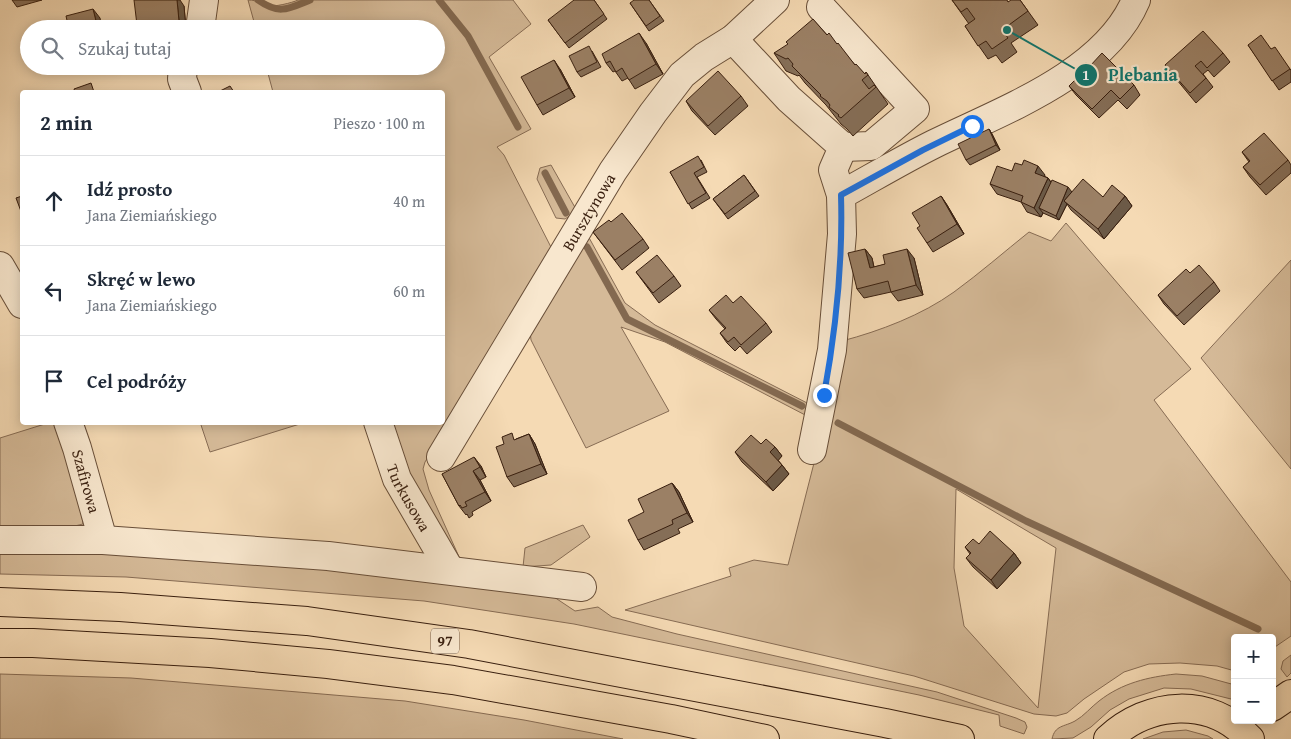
<!DOCTYPE html>
<html lang="pl">
<head>
<meta charset="utf-8">
<style>
  body { margin:0; font-family:"Gentium Book Plus",serif; background:#f2f2f3; color:#1f2937 }
  .controls { position:absolute; right:15px; bottom:15px; display:grid; overflow:hidden; border-radius:5px; box-shadow:0 2px 12px #0003 }
  .controls button { width:45px; height:45px; display:grid; place-items:center; padding:0; border:0; border-bottom:1px solid #e0e1e3; background:#fff; color:#1f2937; font:25px sans-serif }
  .stop { position:absolute; width:15px; height:15px; margin:-11px; border:4px solid #1a73e8; border-radius:50%; background:#fff }
  .stop.end { background:#1a73e8; border-color:#fff; box-shadow:0 1px 5px #0008 }
  .list { margin:0; padding:0; list-style:none }
  h2 { display:flex; justify-content:space-between; align-items:center; height:65px; margin:0; padding:0 20px; font-size:21px }
  h2 small { font-size:16px; font-weight:400; color:#747a83 }
  .list li { display:grid; grid-template-columns:32px 1fr auto; gap:15px; align-items:center; box-sizing:border-box; height:90px; padding:0 20px; border-top:1px solid #e0e1e3 }
  .list b { display:block; font-size:19px; white-space:nowrap }
  .list p { margin:0; font-size:16px; white-space:nowrap; color:#747a83 }
  .list em { font-size:16px; font-style:normal; color:#747a83 }
  .icon { flex:none; width:28px; height:28px; fill:none; stroke:currentColor; stroke-width:2; stroke-linecap:round; stroke-linejoin:round }
  .map { position:relative; flex:none; width:1291px; height:739px; overflow:hidden }
  .search { position:absolute; background:#fff; box-shadow:0 2px 12px #0003; left:20px; top:20px; width:425px; height:55px; display:flex; align-items:center; gap:12px; box-sizing:border-box; padding:0 18px; border-radius:28px; color:#747a83; font-size:19px }
  .panel { position:absolute; background:#fff; box-shadow:0 2px 12px #0003; left:20px; top:90px; width:425px; height:335px; border-radius:5px }
  .map>svg:first-child { display:block }
</style>
</head>
<body>
<div class="map">
<svg width="1291" height="739" viewBox="0 0 1291 739">
  <rect width="100%" height="100%" fill="#f5dab4"/>
  <filter id="stains"><feTurbulence type="fractalNoise" baseFrequency=".004" numOctaves="4"/><feColorMatrix values="0 0 0 0 .2 0 0 0 0 .09 0 0 0 0 .02 0 0 0 .5 -.17"/></filter>
  <radialGradient id="worn" r=".72"><stop offset=".6" stop-color="#630" stop-opacity="0"/><stop offset="1" stop-color="#630" stop-opacity=".3"/></radialGradient>
  <!-- green -->
  <path fill="#d5ba98" stroke="#876c54" fill-rule="evenodd" d="M 248,0 C 259,0 259,4 267,6 C 274,7 292,3 298,0 L 513,0 L 531,24 L 489,57 L 531,129 L 497,147 L 504,155 L 554,253 L 425,462 L 423,469 L 429,490 L 460,559 L 447,557 L 407,481 L 389,423 L 442,422 L 442,92 L 273,92 L 266,66 L 436,66 L 436,29 L 256,29 Z
    M 551,165 L 577,211 L 565,219 L 556,218 L 537,179 L 540,168 Z
    M 1066,223 L 1191,369 L 1154,400 L 1291,582 L 1291,636 L 1272,649 L 1272,638 L 1235,638 L 1235,671 L 1217,666 L 1180,663 L 1149,664 L 1124,672 L 1084,699 L 1067,713 L 1056,716 L 1034,714 L 914,676 L 625,610 L 731,576 L 729,568 L 754,560 L 788,565 L 814,463 L 829,426 L 842,341 C 880,331 922,315 954,292 C 980,273 1004,252 1029,232 L 1051,241 ZM 956,489 L 1056,548 L 1038,708 L 964,626 L 954,568 Z
    M 587,234 L 625,303 L 655,325 L 811,405 L 809,417 L 665,342 L 621,327 L 669,411 L 586,448 L 531,340 L 529,322 Z
    M 1291,260 L 1291,469 L 1201,358 Z
    M 200,422 L 303,422 L 303,423 L 210,452 Z
    M 48,423 L 58,423 L 80,503 L 83,524 L 62,529 L 0,527 L 0,438 Z
    M 583,525 L 590,537 L 551,565 L 523,567 L 525,548 Z
    M 0,548 L 244,557 L 545,591 L 575,611 L 598,607 L 612,617 L 677,634 L 937,692 L 1016,718 L 1025,722 L 1027,727 L 1024,734 L 1000,726 L 999,715 L 919,695 L 574,624 L 424,601 L 126,577 L 0,574 Z
    M 1291,655 L 1291,673 L 1287,677 L 1281,669 L 1283,661 Z
    M 0,674 L 131,678 L 405,701 L 524,720 L 623,739 L 0,739 Z
    M 1176,674 L 1202,676 L 1235,685 L 1235,700 L 1191,689 L 1164,688 L 1129,699 L 1110,710 L 1091,727 L 1073,738 L 1052,739 C 1055,725 1064,727 1075,721 C 1084,716 1091,707 1099,701 C 1122,683 1148,677 1176,674 Z
    M 1186,730 L 1208,736 L 1213,739 L 1143,739 L 1163,732 Z"/>
  <g fill="none" stroke-linecap="round" stroke-linejoin="round">
    <!-- stream -->
    <path stroke="#836950" stroke-width="7" d="M 258,0 C 279,15 288,9 310,0
      M 439,0 L 468,36 L 518,127
      M 545,173 L 566,213
      M 587,247 L 627,319 L 802,406
      M 838,423 L 1026,521 L 1258,629"/>
    <!-- minor casing -->
    <g stroke="#684e38" stroke-width="30">
      <g id="minor">
        <path d="M 821,7 L 915,109 L 871,146 L 843,147"/>
        <path d="M 200,29 L 204,0"/>
        <path d="M 733,39 L 789,99 L 843,147 L 833,170 L 841,195"/>
        <path d="M 183,66 L 182,79 L 187,92"/>
        <path d="M 0,266 L 22,304"/>
        <path id="s1" d="M 68,422 L 77,448 L 103,540"/>
        <path id="s2" d="M 378,422 L 397,479 L 450,570"/>
        <path d="M 812,450 L 832,350 L 842,234 L 841,195 C 872,178 902,160 934,144 C 1001,111 1105,74 1136,0"/>
        <path id="s3" d="M 441,457 L 613,171 L 653,113 L 682,75 L 704,57 L 733,39 L 775,0"/>
        <path d="M 0,540 L 103,540 L 328,556 L 582,587"/>
      </g>
    </g>
    <!-- major casing -->
    <g stroke="#391f0f" stroke-width="30">
      <path id="major" d="M 0,602 L 120,607 L 307,621 L 469,644 L 885,723 L 960,739
        M 0,643 L 33,643 L 210,653 L 328,664 L 453,680 L 671,719 L 765,739
        M 1272,707 L 1291,694
        M 1108,739 C 1149,701 1210,696 1250,739"/>
    </g>
    <!-- minor -->
    <use href="#minor" stroke="#f8e7ce" stroke-width="28"/>
    <!-- major -->
    <use href="#major" stroke="#f5dab4" stroke-width="28"/>
  </g>
  <!-- wall -->
  <path fill="#856e57" stroke="#391f0f" d="M 12,0 L 42,0 L 17,7 Z
    M 594,0 L 607,19 L 569,48 L 548,20 Z
    M 649,0 L 664,21 L 649,31 L 630,3 Z
    M 952,0 L 1008,2 L 1020,0 L 1038,25 L 1011,43 L 1017,52 L 1002,63 L 996,55 L 988,59 L 965,26 L 969,24 Z
    M 184,6 L 186,29 L 139,29 L 137,25 Z
    M 827,35 L 837,44 L 855,65 L 865,74 L 866,72 L 888,104 L 853,136 L 847,129 L 841,124 L 826,105 L 805,83 L 799,75 L 798,76 L 786,71 L 774,53 Z
    M 646,43 L 663,74 L 635,89 L 628,78 L 622,81 L 615,71 L 613,72 L 606,63 Z
    M 1248,45 L 1271,49 L 1291,70 L 1291,82 L 1279,90 Z
    M 592,51 L 601,67 L 581,77 L 577,72 Z
    M 1223,53 L 1230,62 L 1214,77 L 1208,70 L 1203,74 L 1213,87 L 1196,103 L 1172,74 L 1165,65 Z
    M 1090,66 L 1134,85 L 1140,95 L 1127,109 L 1118,100 L 1099,118 L 1076,95 L 1069,86 L 1081,74 L 1078,70 Z
    M 560,69 L 575,97 L 543,115 L 537,105 Z
    M 741,96 L 748,106 L 715,135 L 692,111 L 686,101 Z
    M 989,129 L 992,134 L 1000,150 L 970,165 L 966,160 Z
    M 1242,152 L 1288,160 L 1291,165 L 1291,173 L 1266,195 L 1250,177 L 1243,167 L 1249,162 Z
    M 701,160 L 707,172 L 697,177 L 710,198 L 692,209 L 670,172 Z
    M 1012,171 L 1045,175 L 1044,176 L 1048,178 L 1051,182 L 1072,192 L 1103,197 L 1125,196 L 1132,206 L 1104,239 L 1071,210 L 1067,204 L 1059,220 L 1043,213 L 1041,217 L 1027,212 L 1021,202 L 997,194 L 990,184 Z
    M 744,175 L 759,196 L 728,219 L 713,199 Z
    M 941,196 L 947,205 L 964,234 L 933,252 L 927,243 L 920,226 Z
    M 611,222 L 643,239 L 649,248 L 622,270 L 593,232 Z
    M 865,249 L 872,258 L 874,267 L 914,258 L 923,295 L 898,301 L 891,292 L 864,298 L 857,289 Z
    M 636,272 L 674,276 L 681,286 L 659,303 Z
    M 1190,273 L 1214,282 L 1220,291 L 1184,325 L 1164,304 L 1158,295 Z
    M 733,303 L 766,323 L 772,332 L 747,354 L 740,346 L 735,351 L 727,343 L 720,333 L 725,329 L 716,319 L 709,310 Z
    M 529,434 L 535,444 L 547,474 L 514,487 L 507,477 L 516,439 Z
    M 761,444 L 775,447 L 782,456 L 778,460 L 782,465 L 789,474 L 773,491 L 742,462 L 735,452 Z
    M 481,466 L 486,477 L 480,480 L 491,501 L 472,512 L 473,515 L 469,518 L 467,514 L 466,515 L 459,506 L 442,474 Z
    M 672,483 L 679,492 L 693,522 L 678,529 L 680,533 L 644,550 L 638,540 L 644,512 Z
    M 965,547 L 1014,553 L 1021,563 L 997,589 L 973,567 L 966,558 L 970,554 Z"/>
  <!-- shaded-wall -->
  <path fill="#6c5a47" stroke="#391f0f" d="M 177,0 L 180,0 L 184,6 L 186,29 L 185,29 L 179,21 Z
    M 93,9 L 100,18 L 102,29 L 98,29 Z
    M 160,22 L 165,29 L 161,29 Z
    M 639,33 L 646,43 L 663,74 L 656,64 Z
    M 554,60 L 560,69 L 575,97 L 569,88 Z
    M 989,129 L 992,134 L 1000,150 L 996,145 Z
    M 1038,166 L 1045,175 L 1042,183 L 1035,173 Z
    M 1048,178 L 1054,187 L 1039,208 L 1043,213 L 1041,217 L 1034,208 Z
    M 1068,187 L 1072,192 L 1064,201 L 1067,204 L 1059,220 L 1056,216 Z
    M 941,196 L 947,205 L 964,234 L 957,224 Z
    M 1125,196 L 1132,206 L 1104,239 L 1098,229 Z
    M 865,249 L 872,258 L 876,277 L 870,268 Z
    M 907,249 L 914,258 L 923,295 L 916,285 Z
    M 529,434 L 535,444 L 547,474 L 541,464 Z
    M 775,447 L 782,456 L 777,462 L 770,452 Z
    M 474,457 L 481,466 L 486,477 Z
    M 782,465 L 789,474 L 773,491 L 766,482 Z
    M 473,471 L 480,480 L 491,501 L 485,492 Z
    M 672,483 L 679,492 L 693,522 L 687,513 Z
    M 1014,553 L 1021,563 L 997,589 L 991,580 Z"/>
  <!-- building -->
  <path fill="#9b8065" stroke="#391f0f" d="M 134,0 L 177,0 L 179,21 L 160,22 L 161,29 L 150,29 L 150,23 L 137,25 Z
    M 574,0 L 594,0 L 604,14 L 565,43 L 548,20 Z
    M 634,0 L 649,0 L 660,16 L 646,26 L 630,3 Z
    M 952,0 L 1007,0 L 1008,2 L 1011,0 L 1020,0 L 1028,11 L 1002,30 L 1008,38 L 992,49 L 986,41 L 978,46 L 965,26 L 975,19 L 967,8 L 961,12 Z
    M 93,9 L 98,29 L 69,29 L 66,16 Z
    M 813,19 L 827,35 L 829,33 L 837,44 L 838,43 L 855,65 L 856,64 L 865,74 L 866,72 L 868,75 L 862,80 L 869,89 L 874,85 L 876,87 L 841,118 L 838,116 L 839,115 L 829,107 L 830,105 L 827,101 L 820,96 L 821,95 L 792,66 L 793,64 L 788,58 L 786,59 L 774,53 L 788,44 L 786,42 Z
    M 1203,31 L 1223,53 L 1207,68 L 1201,61 L 1195,66 L 1206,78 L 1190,93 L 1165,65 Z
    M 639,33 L 656,64 L 629,80 L 622,68 L 616,72 L 610,61 L 606,63 L 602,54 Z
    M 1261,35 L 1271,49 L 1275,47 L 1290,69 L 1272,81 L 1248,45 Z
    M 589,46 L 597,62 L 577,72 L 569,56 Z
    M 1102,53 L 1134,85 L 1120,99 L 1111,90 L 1092,109 L 1069,86 L 1082,73 L 1078,70 L 1086,62 L 1090,66 Z
    M 554,60 L 569,88 L 537,105 L 521,77 Z
    M 718,71 L 741,96 L 708,126 L 686,101 Z
    M 91,83 L 94,92 L 75,92 L 74,89 Z
    M 230,86 L 234,92 L 218,92 Z
    M 989,129 L 996,145 L 966,160 L 958,144 Z
    M 1264,133 L 1288,160 L 1260,185 L 1243,167 L 1250,161 L 1242,152 Z
    M 698,156 L 704,167 L 694,173 L 706,193 L 688,204 L 670,172 Z
    M 1024,160 L 1038,166 L 1035,173 L 1048,178 L 1034,208 L 1021,202 L 1023,196 L 990,184 L 997,166 L 1012,171 L 1015,163 L 1022,165 Z
    M 744,175 L 755,191 L 725,214 L 713,199 Z
    M 1083,179 L 1103,197 L 1112,185 L 1125,196 L 1098,229 L 1064,201 Z
    M 1052,180 L 1068,187 L 1056,216 L 1039,208 Z
    M 22,196 L 22,214 L 16,198 Z
    M 941,196 L 957,224 L 927,243 L 917,228 L 920,226 L 912,213 Z
    M 622,213 L 643,239 L 615,260 L 593,232 L 609,220 L 611,222 Z
    M 865,249 L 870,268 L 885,264 L 883,255 L 907,249 L 916,285 L 891,292 L 888,281 L 857,289 L 848,253 Z
    M 657,255 L 674,276 L 653,293 L 636,272 Z
    M 1199,265 L 1214,282 L 1177,316 L 1158,295 L 1186,269 L 1190,273 Z
    M 726,295 L 733,303 L 741,296 L 766,323 L 741,345 L 734,337 L 728,342 L 720,333 L 726,328 L 709,310 Z
    M 512,433 L 514,440 L 529,434 L 541,464 L 507,477 L 496,447 L 504,444 L 502,437 Z
    M 751,435 L 761,444 L 766,439 L 775,447 L 770,452 L 782,465 L 766,482 L 735,452 Z
    M 474,457 L 480,467 L 473,471 L 485,492 L 465,502 L 467,506 L 462,508 L 460,505 L 459,506 L 442,474 Z
    M 672,483 L 687,513 L 672,520 L 673,524 L 638,540 L 628,520 L 644,512 L 638,499 Z
    M 990,531 L 1014,553 L 991,580 L 966,558 L 971,553 L 965,547 L 973,539 L 979,544 Z"/>
  <g fill="none" stroke-linecap="round" stroke-linejoin="round">
    <!-- route -->
    <path stroke="#1a73e8" stroke-width="6" d="M 824,395 C 836,329 843,262 841,195 L 923,150 L 972,126"/>
  </g>
  <g text-anchor="middle" stroke-width="4.5" stroke-linejoin="round" paint-order="stroke">
    <!-- shield labels -->
    <rect fill="#f8e7ce" stroke="#725b48" stroke-width="1" x="431" y="628.5" width="28" height="25" rx="4"/>
    <g font-size="15" font-weight="bold" fill="#391f0f">
      <text x="445" y="646">97</text>
    </g>
    <!-- street labels -->
    <g font-size="16" fill="#391f0f" stroke="#f8e7ce">
      <text dy="6" stroke="none"><textPath href="#s3" startOffset="286">Bursztynowa</textPath></text>
      <text dy="6" stroke="none"><textPath href="#s1" startOffset="62">Szafirowa</textPath></text>
      <text dy="6" stroke="none"><textPath href="#s2" startOffset="82">Turkusowa</textPath></text>
    </g>
  </g>
  <!-- callouts -->
  <path fill="none" stroke="#0f766e" stroke-width="2" d="M1007 30L1086 75"/>
  <g fill="#0f766e" stroke="#f8e7ce" stroke-width="2">
    <circle cx="1007" cy="30" r="5"/>
    <circle cx="1086" cy="75" r="12"/>
  </g>
  <g font-size="15" text-anchor="middle" font-weight="bold" fill="#fff">
    <text x="1086" y="80">1</text>
  </g>
  <g font-size="18" text-anchor="middle" font-weight="bold" fill="#0f766e" stroke="#f8e7ce" stroke-width="4.5" stroke-linejoin="round" paint-order="stroke">
    <text x="1143" y="81">Plebania</text>
  </g>
  <rect width="100%" height="100%" filter="url(#stains)"/>
  <rect width="100%" height="100%" fill="url(#worn)"/>
</svg>
<div class="controls">
<button>+</button>
<button>−</button>
</div>
<div class="stop" style="left:972px;top:126px"></div>
<div class="stop end" style="left:824px;top:395px"></div>
<div class="search"><svg class="icon" aria-label="search" viewBox="0 0 24 24"><circle cx="10" cy="10" r="6"/><path d="M15 15l6 6"/></svg>Szukaj tutaj</div>
<section class="panel">
<h2>2 min<small>Pieszo · 100 m</small></h2>
<ul class="list">
<li><svg class="icon" aria-label="ahead" viewBox="0 0 24 24"><path d="M12 20V5M6 11l6-6 6 6"/></svg><div><b>Idź prosto</b><p>Jana Ziemiańskiego</p></div><em>40 m</em></li>
<li><svg class="icon" aria-label="left" viewBox="0 0 24 24"><path d="M17 20v-9H6M10 6l-5 5 5 5"/></svg><div><b>Skręć w lewo</b><p>Jana Ziemiańskiego</p></div><em>60 m</em></li>
<li><svg class="icon" aria-label="arrive" viewBox="0 0 24 24"><path d="M6 21V4h12l-3 4 3 4H6"/></svg><div><b>Cel podróży</b></div></li>
</ul>
</section>
</div>
</body>
</html>
